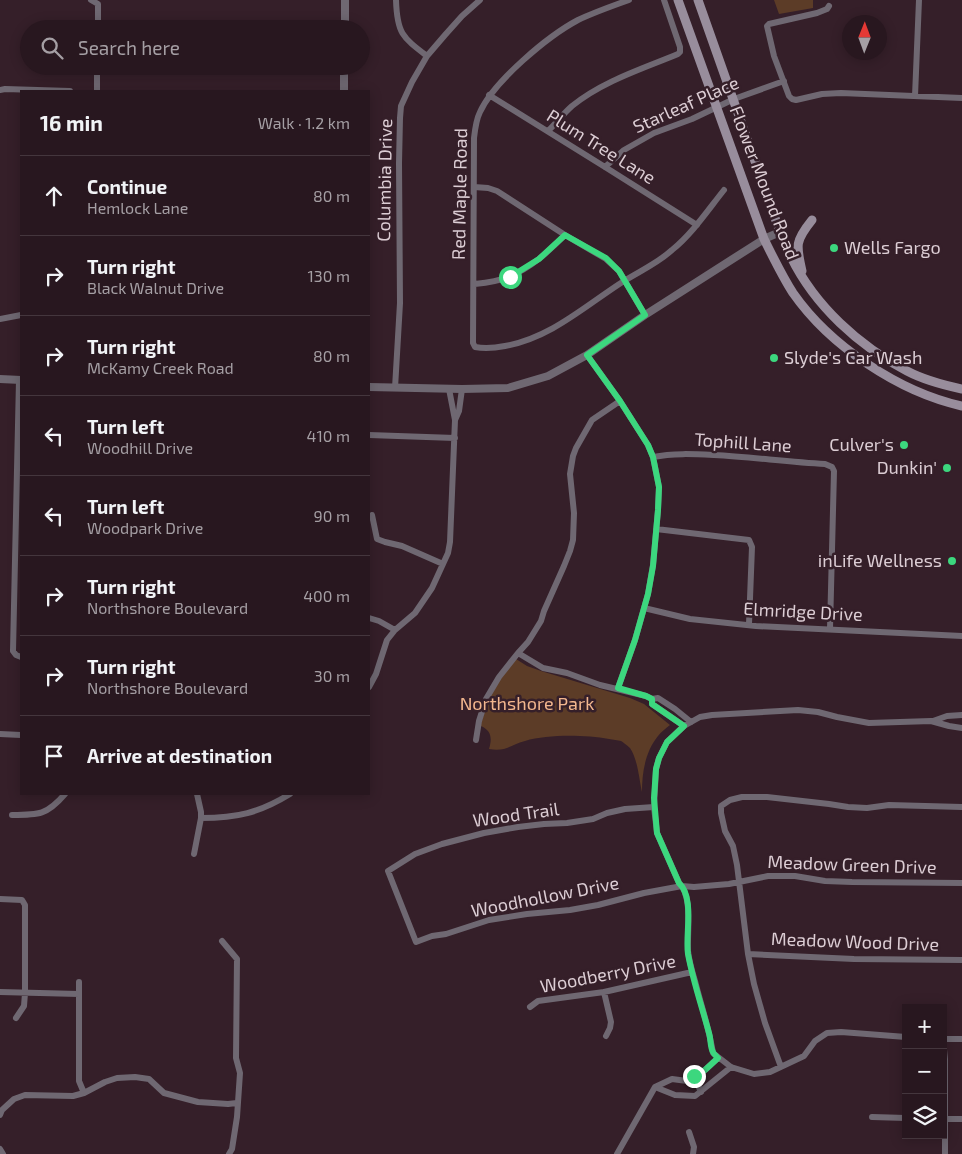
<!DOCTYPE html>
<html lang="en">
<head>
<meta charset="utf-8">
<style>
  body { margin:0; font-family:"Exo 2",sans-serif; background:#302028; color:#f1f3f6 }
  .controls { position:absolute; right:15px; bottom:15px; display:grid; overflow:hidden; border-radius:0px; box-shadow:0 2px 12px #0003 }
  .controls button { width:45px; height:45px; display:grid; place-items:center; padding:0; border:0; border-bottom:1px solid #44363d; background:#28171f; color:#f1f3f6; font:25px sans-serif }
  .compass { position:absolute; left:842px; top:15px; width:45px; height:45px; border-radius:50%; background:#28171f; box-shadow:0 2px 12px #0003; rotate:1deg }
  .stop { position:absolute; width:15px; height:15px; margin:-11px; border:4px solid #3cd77e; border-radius:50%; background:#fff }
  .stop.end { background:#3cd77e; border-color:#fff; box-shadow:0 1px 5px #0008 }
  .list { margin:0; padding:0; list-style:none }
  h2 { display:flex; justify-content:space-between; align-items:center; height:65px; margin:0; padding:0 20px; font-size:21px }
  h2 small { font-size:16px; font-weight:400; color:#a59fa4 }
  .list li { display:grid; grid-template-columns:32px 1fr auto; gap:15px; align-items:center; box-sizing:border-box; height:80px; padding:0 20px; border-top:1px solid #44363d }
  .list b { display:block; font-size:19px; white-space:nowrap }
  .list p { margin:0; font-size:16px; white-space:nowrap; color:#a59fa4 }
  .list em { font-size:16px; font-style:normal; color:#a59fa4 }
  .icon { flex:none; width:28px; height:28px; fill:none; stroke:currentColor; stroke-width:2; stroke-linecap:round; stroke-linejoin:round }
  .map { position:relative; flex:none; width:962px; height:1154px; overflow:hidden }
  .search { position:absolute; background:#28171f; box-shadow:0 2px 12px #0003; left:20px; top:20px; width:350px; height:55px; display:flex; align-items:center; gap:12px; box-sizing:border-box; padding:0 18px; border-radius:28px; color:#a59fa4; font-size:19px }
  .panel { position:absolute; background:#28171f; box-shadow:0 2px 12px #0003; left:20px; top:90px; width:350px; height:705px; border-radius:0px }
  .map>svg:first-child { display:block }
</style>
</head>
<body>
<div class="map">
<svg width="962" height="1154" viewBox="0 0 962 1154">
  <rect width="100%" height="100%" fill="#351f29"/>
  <!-- green -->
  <path fill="#5c3c27" d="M 774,0 L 813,0 L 813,8 L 779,14 Z
    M 516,659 L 527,666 L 541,671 L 630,698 L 644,704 L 670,725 C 666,728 661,732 658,736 C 645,752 642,773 642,792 C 639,779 638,760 630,748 C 628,746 623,742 621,741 C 618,740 613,740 609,739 C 585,735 549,734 525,741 C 510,745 506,752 489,749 C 492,739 492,731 481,726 L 481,723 L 490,697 L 500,679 Z"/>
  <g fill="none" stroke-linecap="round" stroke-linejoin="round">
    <!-- minor -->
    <path stroke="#6f6872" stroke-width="6" d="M 91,0 L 98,4 L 98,29
      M 396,0 C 397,33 402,37 427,56
      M 629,0 C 612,6 595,12 578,20 C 548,36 494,81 480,112 C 476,120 475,129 474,138 L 473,343 L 475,347 C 485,349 495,348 505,346 C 551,338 586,305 624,281 C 640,271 658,263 672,250 C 692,234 708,210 724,190
      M 829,6 L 827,9 L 817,13 L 769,24 L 767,26 L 774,56 L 789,96 L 792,99 L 796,100 L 822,94 L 841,93 L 962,98
      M 0,90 L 5,89 L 70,91
      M 97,91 L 97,66
      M 489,95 L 605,167 L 697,225
      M 915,96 L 919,0
      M 548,131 C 556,123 563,114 572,106 C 603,81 642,69 678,54 L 680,52 L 680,47 L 664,0
      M 605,167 L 624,150 L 654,133 L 692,119 L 734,99 L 784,81
      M 474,187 L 488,188 L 497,191 L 565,235 L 606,259 L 619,271 L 645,315
      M 474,284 C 485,283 497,282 508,277 C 530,269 549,251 565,235
      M 0,319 L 21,315
      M 587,355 L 620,401 L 648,445 L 653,457 L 659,487 L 658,510 L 653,565 L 648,594 L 635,640 L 618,688
      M 19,380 L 13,651 L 16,655 L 21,657
      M 395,388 L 400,303 L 399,163 L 400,118 L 401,106 L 412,82 L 427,56 L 445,35 L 462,16 L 480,0
      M 455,420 L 459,411 L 462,389
      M 369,435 L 455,438
      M 653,457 C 673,453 693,454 714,455 C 751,457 788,462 825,464 L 832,467 L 834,471 L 830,629
      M 372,515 L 377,539 L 385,542 L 402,546 L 443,564
      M 656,529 L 749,540 L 752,547 L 749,624
      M 644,608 L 690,619 L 756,626 L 962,636
      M 369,618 L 379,621 L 395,630
      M 518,653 L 543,668 L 567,673 L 600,685 L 646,696 L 652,699 L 658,698 L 675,709 L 691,722
      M 369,687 L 376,674 L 387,640 L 395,630 L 415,613 L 432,588 L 448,553 L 450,542 L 455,420 L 449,389
      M 652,699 L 652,704 L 684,726
      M 933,721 L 947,716 L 962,715
      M 0,734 L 21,735
      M 476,740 L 479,721 L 486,699 L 499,677 L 518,653 L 528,642 L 541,621 L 544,611 L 564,566 L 570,551 L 573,540 L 574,513 L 570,474 L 573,456 L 576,448 L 592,420 L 620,401
      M 654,807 L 625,809 L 607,813 L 593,819 L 567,823 L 544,824 L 518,827 L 484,833 L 442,844 L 415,854 L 388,871 L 416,942 L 432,936 L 446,934 L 489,920 L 527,914 L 570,910 L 598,905 L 644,893 L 682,886 L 694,887 L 729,884 L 768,876 L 795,876 L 825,881 L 852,882 L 962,883
      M 12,815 C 39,815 47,815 65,794
      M 201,818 C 237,818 259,813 290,794
      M 194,854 L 201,818 L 201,812 L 197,794
      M 0,899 L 22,900 L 25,905 L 25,993 L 24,1006 L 16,1018
      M 222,941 L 237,959 L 236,1058 L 240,1073 L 237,1117 L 232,1149 L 229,1154
      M 748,954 L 854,959 L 962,960
      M 79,982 L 79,1081 L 84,1093
      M 0,992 L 79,994
      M 604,992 L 611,1022 L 610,1028 L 606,1036
      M 530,1007 L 538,1001 L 604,992 L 692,972
      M 906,1037 L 841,1032 L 827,1033 L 815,1041 L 804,1056 L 770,1072 L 754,1074 L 731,1067 L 713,1053 C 709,1028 701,1005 695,981 C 692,971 689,961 688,951 C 687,932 693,896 679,883 L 657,833 L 654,807 L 656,769 L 659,758 L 667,742 L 684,726 L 700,717 L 712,715 L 798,710 L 818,712 L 837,717 L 869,723 L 931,721 L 949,726 L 962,728
      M 943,1039 L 962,1039
      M 943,1040 L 945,1059 L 945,1154
      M 781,1067 L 765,1023 L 754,984 L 748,954 L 737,865 L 733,846 L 725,831 L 721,813 L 721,806 L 730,800 L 742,797 L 767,797 L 829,804 L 848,807 L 867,808 L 889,805 L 962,807
      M 694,1076 L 701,1092
      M 655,1087 L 675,1095 L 695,1096 L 731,1067
      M 0,1115 L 2,1110 L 14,1099 L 25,1095 L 73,1096 L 84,1093 L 105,1082 L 117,1078 L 135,1077 L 149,1079 L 164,1093 L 198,1102 L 228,1104 L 237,1103
      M 872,1117 L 906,1118
      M 943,1119 L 962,1119
      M 689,1132 L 694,1147 L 693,1154
      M 0,1149 L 3,1154
      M 617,1154 L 655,1087 L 672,1079 L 687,1081 L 705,1070 L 718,1058"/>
    <!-- tertiary -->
    <path stroke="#6f6872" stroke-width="8" d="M 345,29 L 345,0
      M 344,91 L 344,66
      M 0,379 L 21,380
      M 369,387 L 462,389 L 508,388 L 548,376 L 587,355 L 645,315 L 764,239 L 780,232"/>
    <!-- secondary -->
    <path stroke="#988d9c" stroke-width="9" d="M 678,0 L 764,239 C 773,257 782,276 793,293 C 830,346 899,392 962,406
      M 698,0 L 780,232 C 784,240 787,249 791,257 C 815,306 859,346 907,371 C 924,380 943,385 962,389
      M 802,271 C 796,245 795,241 812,220"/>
  </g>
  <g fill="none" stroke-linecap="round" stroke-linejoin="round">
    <!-- route -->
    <path stroke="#3cd77e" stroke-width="6" d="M 510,277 L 539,259 L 565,235 L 606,258 L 619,271 L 645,315 L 587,355 L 620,401 L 648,445 L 653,457 L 659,487 L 658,510 L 653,566 L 648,594 L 635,640 L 618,688 L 646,696 L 652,699 L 652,704 L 684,726 L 667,742 L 659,758 L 656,769 L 654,798 L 657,833 L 679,883 C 695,898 685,934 688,954 C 693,981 702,1007 709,1033 C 711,1039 710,1047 713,1052 C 713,1053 717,1057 718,1058 L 705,1070 L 694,1076"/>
  </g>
  <!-- markers -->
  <g fill="#3cd77e" stroke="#351f29" stroke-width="2">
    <circle cx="834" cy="248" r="5"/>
    <circle cx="774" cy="358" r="5"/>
    <circle cx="904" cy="445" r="5"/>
    <circle cx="947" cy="468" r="5"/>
    <circle cx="952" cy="561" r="5"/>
  </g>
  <g text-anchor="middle" stroke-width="5" stroke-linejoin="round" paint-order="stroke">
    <!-- street labels -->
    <g font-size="18" fill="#dccdd4" stroke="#351f29">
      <text transform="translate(686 105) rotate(-24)" y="6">Starleaf Place</text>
      <text transform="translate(601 147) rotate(32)" y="6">Plum Tree Lane</text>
      <text transform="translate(385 180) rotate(-89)" y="6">Columbia Drive</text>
      <text transform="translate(764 183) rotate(69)" y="6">Flower Mound Road</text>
      <text transform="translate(460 194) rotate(-89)" y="6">Red Maple Road</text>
      <text transform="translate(743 443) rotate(4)" y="6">Tophill Lane</text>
      <text transform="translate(803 612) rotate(3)" y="6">Elmridge Drive</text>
      <text transform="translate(516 815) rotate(-8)" y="6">Wood Trail</text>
      <text transform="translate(852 865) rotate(2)" y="6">Meadow Green Drive</text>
      <text transform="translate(545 897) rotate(-11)" y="6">Woodhollow Drive</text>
      <text transform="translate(855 942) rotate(2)" y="6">Meadow Wood Drive</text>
      <text transform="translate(608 974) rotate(-11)" y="6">Woodberry Drive</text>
    </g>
    <!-- poi labels -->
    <g font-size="18" fill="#dccdd4" stroke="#351f29" text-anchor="end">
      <text x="844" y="254" text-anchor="start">Wells Fargo</text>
      <text x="784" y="364" text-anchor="start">Slyde's Car Wash</text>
      <text x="894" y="451">Culver's</text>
      <text x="937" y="474">Dunkin'</text>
      <text x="942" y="567">inLife Wellness</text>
    </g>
    <!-- park labels -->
    <g font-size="18" fill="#f2b68e" stroke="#351f29">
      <text x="527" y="710">Northshore Park</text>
    </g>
  </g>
</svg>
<div class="controls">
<button>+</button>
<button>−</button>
<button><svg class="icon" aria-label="layers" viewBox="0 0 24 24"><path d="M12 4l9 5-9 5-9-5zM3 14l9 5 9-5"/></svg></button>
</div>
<svg class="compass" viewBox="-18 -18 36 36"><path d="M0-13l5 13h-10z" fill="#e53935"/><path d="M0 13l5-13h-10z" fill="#a59fa4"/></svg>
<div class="stop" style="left:510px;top:277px"></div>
<div class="stop end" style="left:694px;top:1076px"></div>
<div class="search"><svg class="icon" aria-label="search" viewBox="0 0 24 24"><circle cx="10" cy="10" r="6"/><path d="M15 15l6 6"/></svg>Search here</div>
<section class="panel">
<h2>16 min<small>Walk · 1.2 km</small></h2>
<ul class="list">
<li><svg class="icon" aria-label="ahead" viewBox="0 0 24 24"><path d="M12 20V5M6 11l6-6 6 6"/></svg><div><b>Continue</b><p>Hemlock Lane</p></div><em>80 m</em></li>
<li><svg class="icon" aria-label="right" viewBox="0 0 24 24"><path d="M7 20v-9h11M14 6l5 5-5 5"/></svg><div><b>Turn right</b><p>Black Walnut Drive</p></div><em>130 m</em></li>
<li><svg class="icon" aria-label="right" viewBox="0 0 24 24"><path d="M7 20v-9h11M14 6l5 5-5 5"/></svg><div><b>Turn right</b><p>McKamy Creek Road</p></div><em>80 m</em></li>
<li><svg class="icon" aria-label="left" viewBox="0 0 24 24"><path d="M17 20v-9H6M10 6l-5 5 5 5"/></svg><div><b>Turn left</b><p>Woodhill Drive</p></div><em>410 m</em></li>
<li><svg class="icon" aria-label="left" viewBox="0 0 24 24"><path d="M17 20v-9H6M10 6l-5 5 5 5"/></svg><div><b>Turn left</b><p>Woodpark Drive</p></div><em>90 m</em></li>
<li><svg class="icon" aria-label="right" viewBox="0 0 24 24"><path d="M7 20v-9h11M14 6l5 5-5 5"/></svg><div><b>Turn right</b><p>Northshore Boulevard</p></div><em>400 m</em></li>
<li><svg class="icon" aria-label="right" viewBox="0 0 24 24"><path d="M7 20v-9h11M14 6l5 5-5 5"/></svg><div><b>Turn right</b><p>Northshore Boulevard</p></div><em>30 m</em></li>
<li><svg class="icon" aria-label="arrive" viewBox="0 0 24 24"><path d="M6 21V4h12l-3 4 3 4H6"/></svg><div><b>Arrive at destination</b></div></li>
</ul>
</section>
</div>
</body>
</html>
